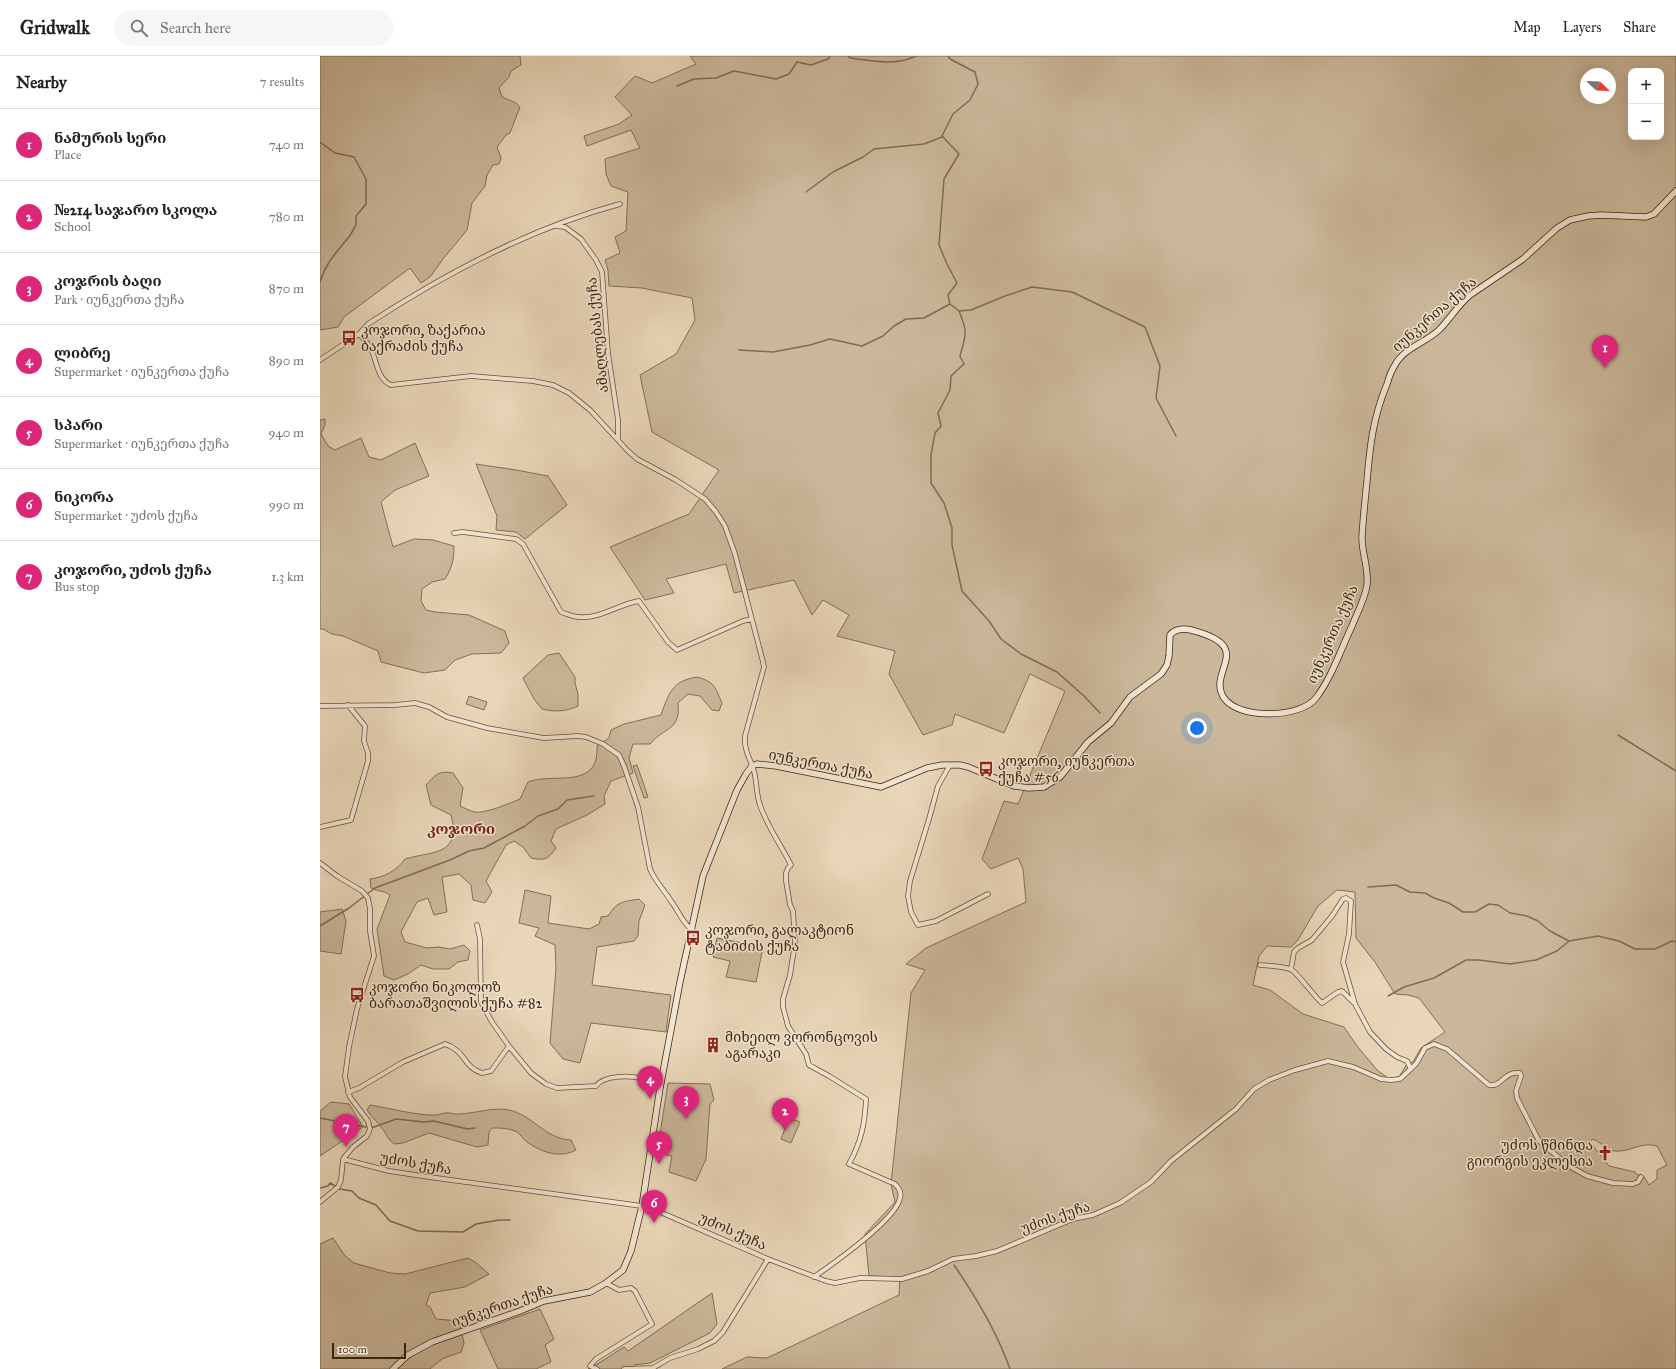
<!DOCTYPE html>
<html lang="en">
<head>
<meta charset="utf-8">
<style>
  body { margin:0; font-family:"IM FELL Great Primer","Noto Serif Georgian",serif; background:#f6f6f6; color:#202124 }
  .controls { position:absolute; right:12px; top:12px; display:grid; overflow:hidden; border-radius:8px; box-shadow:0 4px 16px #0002 }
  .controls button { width:36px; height:36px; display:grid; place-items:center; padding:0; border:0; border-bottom:1px solid #e0e0e0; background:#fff; color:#202124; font:20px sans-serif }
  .compass { position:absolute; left:1260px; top:12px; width:36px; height:36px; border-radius:50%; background:#fff; box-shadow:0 4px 16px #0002; rotate:113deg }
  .scale { position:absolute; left:12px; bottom:10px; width:74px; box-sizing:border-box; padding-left:4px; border:2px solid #3a2710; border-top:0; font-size:11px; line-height:14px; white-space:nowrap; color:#3a2710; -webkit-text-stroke:3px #f1e4d1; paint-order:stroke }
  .you { position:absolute; left:877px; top:672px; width:14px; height:14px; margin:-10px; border:3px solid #fff; border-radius:50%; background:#1a73e8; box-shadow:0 0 0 6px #1a73e833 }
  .badge { display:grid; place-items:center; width:26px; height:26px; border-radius:50%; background:#db2777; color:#fff; font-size:13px; font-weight:700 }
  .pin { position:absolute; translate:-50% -33px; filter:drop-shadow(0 1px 2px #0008) }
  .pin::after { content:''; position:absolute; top:21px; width:14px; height:12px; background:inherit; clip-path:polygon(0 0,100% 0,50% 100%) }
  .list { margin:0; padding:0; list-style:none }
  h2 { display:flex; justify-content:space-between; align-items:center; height:52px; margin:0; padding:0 16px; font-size:17px }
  h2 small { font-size:13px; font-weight:400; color:#757577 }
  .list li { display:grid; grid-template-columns:26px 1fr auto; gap:12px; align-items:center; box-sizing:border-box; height:72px; padding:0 16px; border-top:1px solid #e0e0e0 }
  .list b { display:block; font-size:15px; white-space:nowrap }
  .list p { margin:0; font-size:13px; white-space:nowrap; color:#757577 }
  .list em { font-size:13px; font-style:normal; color:#757577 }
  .icon { flex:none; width:22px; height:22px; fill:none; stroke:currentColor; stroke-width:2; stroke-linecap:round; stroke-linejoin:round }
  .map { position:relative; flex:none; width:1356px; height:1313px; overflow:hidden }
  header { display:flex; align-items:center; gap:24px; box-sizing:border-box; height:56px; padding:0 20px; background:#fff; border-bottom:1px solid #e0e0e0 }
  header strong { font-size:19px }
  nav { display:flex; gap:22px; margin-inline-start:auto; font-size:14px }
  .search { width:280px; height:36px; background:#f6f6f6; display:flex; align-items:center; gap:10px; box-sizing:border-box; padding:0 14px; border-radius:22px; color:#757577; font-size:15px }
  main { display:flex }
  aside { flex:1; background:#fff }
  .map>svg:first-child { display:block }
</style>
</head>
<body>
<header>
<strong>Gridwalk</strong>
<div class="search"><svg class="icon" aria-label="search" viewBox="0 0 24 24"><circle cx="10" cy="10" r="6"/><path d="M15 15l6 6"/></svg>Search here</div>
<nav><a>Map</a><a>Layers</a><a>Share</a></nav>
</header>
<main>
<aside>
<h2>Nearby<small>7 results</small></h2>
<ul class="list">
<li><span class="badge">1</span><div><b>ნამურის სერი</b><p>Place</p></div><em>740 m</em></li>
<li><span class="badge">2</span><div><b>№214 საჯარო სკოლა</b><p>School</p></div><em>780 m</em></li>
<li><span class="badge">3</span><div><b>კოჯრის ბაღი</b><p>Park · იუნკერთა ქუჩა</p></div><em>870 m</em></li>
<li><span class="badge">4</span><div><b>ლიბრე</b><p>Supermarket · იუნკერთა ქუჩა</p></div><em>890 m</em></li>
<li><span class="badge">5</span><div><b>სპარი</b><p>Supermarket · იუნკერთა ქუჩა</p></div><em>940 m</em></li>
<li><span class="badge">6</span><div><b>ნიკორა</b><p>Supermarket · უძოს ქუჩა</p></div><em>990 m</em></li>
<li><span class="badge">7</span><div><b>კოჯორი, უძოს ქუჩა</b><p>Bus stop</p></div><em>1.3 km</em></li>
</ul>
</aside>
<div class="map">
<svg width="1356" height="1313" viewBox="0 0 1356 1313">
  <rect width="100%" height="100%" fill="#e9d6b8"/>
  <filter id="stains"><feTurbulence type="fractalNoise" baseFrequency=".005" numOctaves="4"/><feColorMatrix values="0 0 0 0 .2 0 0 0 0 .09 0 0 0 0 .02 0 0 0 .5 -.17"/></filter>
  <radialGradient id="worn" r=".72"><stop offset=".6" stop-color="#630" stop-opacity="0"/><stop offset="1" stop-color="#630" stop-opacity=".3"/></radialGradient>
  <!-- green -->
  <path fill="#cbb89b" stroke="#827056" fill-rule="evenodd" d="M 0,0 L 200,0 L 201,9 L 191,15 L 189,21 L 179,32 L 182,41 L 196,47 L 200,51 L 190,77 L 186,79 L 177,91 L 181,102 L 179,108 L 173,109 L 167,119 L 165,130 L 152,147 L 147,174 L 123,203 L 110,221 L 101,227 L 90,212 L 24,261 L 18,271 L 0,274 Z
    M 370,0 L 1356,0 L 1356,1313 L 402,1313 L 427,1301 L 447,1302 L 579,1239 L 580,1221 L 549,1220 L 545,1178 L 575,1146 L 571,1128 L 591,937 L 605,914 L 586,908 L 606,892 L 706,846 L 703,813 L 698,802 L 671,813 L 662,803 L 684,745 L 698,748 L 745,635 L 710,618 L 684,677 L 635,658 L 632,669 L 603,679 L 569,618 L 575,595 L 517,580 L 529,559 L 503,544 L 492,559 L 474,524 L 414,537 L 406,508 L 346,523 L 354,537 L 325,544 L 290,491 L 369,458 L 399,414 L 332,376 L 320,319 L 356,298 L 375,264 L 372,242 L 322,232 L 289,230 L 288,214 L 285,204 L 300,197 L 295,181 L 306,175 L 308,136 L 291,130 L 286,118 L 285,103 L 320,92 L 311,74 L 267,90 L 264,80 L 299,68 L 312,59 L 295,41 L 315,20 L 332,27 L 376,8 ZM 1311,15 L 1341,15 L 1341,81 L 1311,81 ZM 1266,18 L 1290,18 L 1290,42 L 1266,42 ZM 1017,834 L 1035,836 L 1036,882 L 1055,906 L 1075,938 L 1088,939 L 1099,942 L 1125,976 L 1101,992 L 1093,1006 L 1087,1008 L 1079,1021 L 1068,1022 L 1057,1014 L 1037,990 L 1024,971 L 983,958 L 950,934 L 933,929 L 939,900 L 947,890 L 971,891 L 978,884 L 998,850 ZM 1272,1083 C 1280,1085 1285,1093 1294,1095 C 1309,1097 1322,1085 1337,1090 L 1347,1109 L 1337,1114 L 1337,1123 L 1329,1129 L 1325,1122 L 1316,1118 L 1315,1116 L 1289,1110 L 1270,1086 Z
    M 5,363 L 5,369 L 1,378 L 8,390 L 15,394 L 41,382 L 49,401 L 61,404 L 95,387 L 109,420 L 75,434 L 61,446 L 73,491 L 94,483 L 113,484 L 134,490 C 134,503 132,512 125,523 L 112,526 L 102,533 L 101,545 L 106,554 L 115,556 L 149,559 L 185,575 L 189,587 L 181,597 L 152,598 L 135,604 L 125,614 L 104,617 L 61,606 L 58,595 L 23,580 L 12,578 L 3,573 L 0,573 L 0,364 Z
    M 156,408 L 196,414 L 228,420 L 247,449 L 205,483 L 196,476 L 176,474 L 177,460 Z
    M 239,597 L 255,621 L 255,627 L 258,638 L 258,650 C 245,656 235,656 222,653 L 214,643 L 203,622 L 228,599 Z
    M 377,621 C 395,626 395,631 402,647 L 399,655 L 392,654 L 380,640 L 368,638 L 358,647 C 361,675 344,671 330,688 L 313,688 L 309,702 L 313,717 L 291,725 L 284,740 L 285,748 L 267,759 L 236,773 L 231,785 L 236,792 C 228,803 226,805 211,802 L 203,791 L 194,785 L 186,789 L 166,825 L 172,836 L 165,847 L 153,844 L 151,829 L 139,818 L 122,821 L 127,856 L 114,859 L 108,842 L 97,846 L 81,876 L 85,886 L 107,892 L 119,891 L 130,893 L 144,889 L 150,895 L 148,904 L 138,906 L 129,913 L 113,913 L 101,909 L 88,918 L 74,924 L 64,920 L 57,873 L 70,839 C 63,834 59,836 51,832 L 50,823 C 65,821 76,815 85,803 C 112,795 142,800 131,759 L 111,749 L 106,729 C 115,719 119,714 133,717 L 143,732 L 140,750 C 145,752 150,755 155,756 C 164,758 191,747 200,743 L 208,726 C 234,716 279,735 277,690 L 289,682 L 291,674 L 304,668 L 341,659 C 349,637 352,625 377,621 Z
    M 149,640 L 167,646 L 164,654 L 146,648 Z
    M 317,709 L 328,741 L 324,742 L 313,710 Z
    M 205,834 L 231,840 L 228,867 L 269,873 L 279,868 L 281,861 L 288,860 C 298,845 302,846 319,843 L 325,849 L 319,865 L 318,880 L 314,885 L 277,891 L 272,929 L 351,939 L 346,976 L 271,967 L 260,1007 L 243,1003 L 230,987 L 236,912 L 235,889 L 215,880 L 219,872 L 199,867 Z
    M 22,853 L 26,865 L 21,898 L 0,895 L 0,856 Z
    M 397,882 L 443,891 L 436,926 L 406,921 L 410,905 L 393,901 Z
    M 348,1027 L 390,1028 L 394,1044 L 390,1048 L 386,1103 L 376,1125 L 349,1116 L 352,1100 L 337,1097 Z
    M 11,1046 L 29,1048 L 43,1071 L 0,1100 L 0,1055 Z
    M 50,1049 C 69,1052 98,1060 116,1059 C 119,1059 122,1057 125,1057 C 130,1056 135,1059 140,1058 C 157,1057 172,1051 189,1054 C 213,1059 225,1083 251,1084 L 256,1094 C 240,1103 220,1096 206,1085 C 203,1083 200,1078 197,1076 C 189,1072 181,1072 172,1072 L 169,1076 L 168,1089 L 157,1091 L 109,1077 L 83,1087 L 74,1088 C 69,1084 67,1080 64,1075 C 59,1067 52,1062 47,1054 Z
    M 469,1062 L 480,1066 L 471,1087 L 461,1083 Z
    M 13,1182 L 25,1200 L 34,1207 L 70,1217 L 85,1218 L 148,1202 L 155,1206 L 169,1218 L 145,1231 L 110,1237 L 106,1249 L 110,1251 L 116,1263 L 139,1265 L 144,1287 L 141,1296 L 122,1303 L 110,1313 L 0,1313 L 0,1188 Z
    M 392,1237 L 397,1268 L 390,1277 L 330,1307 L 314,1309 L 314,1313 L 268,1313 L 276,1309 L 304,1291 L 308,1295 Z
    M 220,1253 L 234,1283 L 225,1289 L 231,1306 L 216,1313 L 178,1313 L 160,1274 Z"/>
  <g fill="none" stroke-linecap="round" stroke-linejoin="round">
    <!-- stream -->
    <path stroke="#806c53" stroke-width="1.5" d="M 528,0 L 530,2 C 551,5 576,10 596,0
      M 628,0 L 630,3 L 655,16 L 658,28 L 650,44 L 633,58 L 622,80 L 639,98 L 624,123 L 619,189 L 627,208 L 637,227 L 628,239 L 630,248 L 639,255 L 651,254 L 685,240 L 712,231 L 752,236 L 825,271 L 840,310 L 836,342 L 856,380
      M 357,30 L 374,23 L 396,22 L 414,15 L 456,23 L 469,18 L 477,6 L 491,9 L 508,3 L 510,0
      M 0,86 L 15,97 L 34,101 L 46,123 L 46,148 L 36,160 L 36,169 C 33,173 32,178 28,182 C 16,197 5,208 0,226
      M 486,136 L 513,116 L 543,101 L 554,93 L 604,88 L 622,81
      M 639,255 C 648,277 646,278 640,300 L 644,308 L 631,320 L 630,334 L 618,357 L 621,370 L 615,377 L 611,399 L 611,427 L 624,447 L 632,472 L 632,489 L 642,535 L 669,565 L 681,583 L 701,598 L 737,616 L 764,640 L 780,657
      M 419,294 L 453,296 L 490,289 L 510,283 L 542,290 L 563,280 L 574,270 L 586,263 L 604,262 L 630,248
      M 1298,679 L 1356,715
      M 1048,831 L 1076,829 L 1090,836 L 1105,837 L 1114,842 L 1129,847 L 1143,856 L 1155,856 L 1169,848 L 1178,849 L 1190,857 L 1207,860 L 1218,865 L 1230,875 L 1249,885
      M 0,870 L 29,852 L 55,832 L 130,804 L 149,795 L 164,792 L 205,770 L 218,760 L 238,753 L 247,744 L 274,740
      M 1068,940 L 1084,931 L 1114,922 L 1146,904 L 1159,904 L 1190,908 L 1216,904 L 1237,895 L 1249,885 L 1278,880 L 1299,885 L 1315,893 L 1335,893 L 1352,885 L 1356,886
      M 0,1062 L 46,1071 L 54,1071 L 76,1063 L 104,1066 L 114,1065 L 139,1071 L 148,1073 L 155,1072
      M 0,1132 L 8,1130 L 10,1127 L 20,1133 L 32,1135 L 39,1142 L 56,1149 L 70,1165 L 98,1175 L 143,1176 L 156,1168 L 179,1164 L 190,1164
      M 634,1209 C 656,1241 677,1276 690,1313"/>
    <!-- street casing -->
    <g stroke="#66533a" stroke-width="5.5">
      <path id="street" d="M 236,170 L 245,171 L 261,183 L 276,204 L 282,216 L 288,297 L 298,364 L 298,384
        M 39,278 C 44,283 48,287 51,293 C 57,305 57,323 71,329 L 151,320 L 213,325 L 233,329 L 249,337 L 270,354 L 308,395 L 317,403 L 356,424 L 385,443 L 396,456 L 405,470 L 415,498 L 443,606 L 444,611 L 425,680 C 424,695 430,702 434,715 C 437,726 436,738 440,749 C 447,770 461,789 471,809 L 468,812 L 466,817 L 466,825 L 470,849 L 473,855 L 475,887 L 470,919 L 463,943 L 463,951 L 468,970 L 486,998 L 489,1009 L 509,1020 L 546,1043 C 545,1068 541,1086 529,1108 L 575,1128 C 579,1132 582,1136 580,1142 C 576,1164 514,1207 494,1221
        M 0,304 L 39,278 L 48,268 C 126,217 210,172 300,148
        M 134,477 L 143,476 L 196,483 L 203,488 L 241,556 C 247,558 253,561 259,561 C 280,563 299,548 319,545 L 348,586 L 357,594 L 423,565 L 432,563
        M 0,650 L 75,649 L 95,647 L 109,651 L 127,661 L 167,672 L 224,682 L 258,680 L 266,681 L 283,688 L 299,699 L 304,710 L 318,751 L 330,813 C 335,825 344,834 351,845 C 358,854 362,866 371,873
        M 630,709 L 618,730 L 609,763 L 590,825 L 588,840 L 591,856 L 598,869 L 616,865 L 668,838
        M 0,771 L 31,764 L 48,705 L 48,697 L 44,685 L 45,670 L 28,649
        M 0,807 L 17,820 L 42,835 L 48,842 L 50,853 L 50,875 L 54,900 L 37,953 L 29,991 L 25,1021 L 30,1041 L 48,1065 L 50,1073 L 47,1080 L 33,1091 L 23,1103 L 21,1124 L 18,1131 L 0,1146
        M 157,869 L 160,883 L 161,946 L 172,966 L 189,990 L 211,1017 L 226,1028 L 237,1032 L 276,1030 C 284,1019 311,1019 323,1023 C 329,1024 334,1029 340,1032
        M 940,909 C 950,910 964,910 972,914 C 978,918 994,940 1002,947 L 1018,936 L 1022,935 L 1033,946
        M 971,913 L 974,896 L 978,892 L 992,884 L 1012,860 L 1023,843 L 1026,842 L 1031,845 L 1029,878 L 1023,906 L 1035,948 L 1050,976 L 1066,993 L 1077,1001 L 1087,1005 L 1091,1013
        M 28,1036 L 39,1032 L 83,1006 L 125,988 C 145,994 144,1012 162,1017 L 171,1015 L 189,990
        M 23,1103 L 69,1115 L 109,1121 L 322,1150 L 340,1156 L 448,1203 L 506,1225 L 515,1227 L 540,1222 L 582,1223 L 608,1215 L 633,1203 L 656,1200 L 677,1195 L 753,1163 L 773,1159 L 800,1147 L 831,1126 L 851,1105 L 916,1053 L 934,1033 L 949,1024 L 975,1014 L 1008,1005 L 1033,1011 L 1061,1023 L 1071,1024 L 1080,1023 L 1096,1008 L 1105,992 L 1114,988 L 1127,993 L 1169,1029 C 1181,1032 1185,1014 1200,1017 L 1201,1020 L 1196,1035 L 1197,1042 L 1219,1085 L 1249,1110 L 1267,1120 L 1293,1127 L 1313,1128 L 1318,1126 L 1321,1121
        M 277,1313 L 270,1310 L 276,1303 L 332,1268 L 315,1235 L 311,1232 L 299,1234 L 286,1227
        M 304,1313 L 333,1312 L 350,1302 L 378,1293 L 394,1285 L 403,1276 L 448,1203"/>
    </g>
    <!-- secondary casing -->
    <g stroke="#3a2710" stroke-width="7">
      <path id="secondary" d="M 73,1313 L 88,1299 L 112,1286 L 200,1255 L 224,1245 L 270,1236 L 286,1227 L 303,1214 L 311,1195 L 322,1150 L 340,1032 L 360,926 L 383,820 L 417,734 L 426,718 L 432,710 L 437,708 L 456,710 L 561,731 L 607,712 L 622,709 L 640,709 L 648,711 L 694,730 L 709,732 L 724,731 L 740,721 L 768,686 L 791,667 L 810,641 L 841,618 L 847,609 L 849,600 L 850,579 C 855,573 862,572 871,574 C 938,591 886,615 904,642 C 919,664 981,662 996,642 C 1012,621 1021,593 1032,570 C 1037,557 1045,543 1047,529 C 1049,513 1042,498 1042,482 C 1043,463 1045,444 1047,425 C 1050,389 1053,362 1067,328 C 1069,321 1071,315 1075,309 C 1084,292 1105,287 1119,274 C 1130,263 1138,249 1150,239 L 1203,203 L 1237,172 L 1250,164 L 1268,160 L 1281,159 L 1326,161 L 1334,158 L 1356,135"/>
    </g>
    <!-- street -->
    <use href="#street" stroke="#f1e4d1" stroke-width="4"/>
    <!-- secondary -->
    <use href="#secondary" stroke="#f1e4d1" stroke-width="5.5"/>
  </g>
  <!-- icons -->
  <defs>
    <g id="bus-bare" transform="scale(1.2)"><path d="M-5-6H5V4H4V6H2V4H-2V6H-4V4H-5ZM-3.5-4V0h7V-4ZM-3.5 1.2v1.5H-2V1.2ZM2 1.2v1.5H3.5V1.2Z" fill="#8f2418" stroke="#f1e4d1" stroke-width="2.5" paint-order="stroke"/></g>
    <g id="building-bare" transform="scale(1.2)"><path d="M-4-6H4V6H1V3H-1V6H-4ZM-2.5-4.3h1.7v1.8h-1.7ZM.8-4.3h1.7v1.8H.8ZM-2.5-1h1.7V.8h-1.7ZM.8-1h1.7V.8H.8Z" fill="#8f2418" stroke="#f1e4d1" stroke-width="2.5" paint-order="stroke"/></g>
    <g id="church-bare" transform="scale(1.2)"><path d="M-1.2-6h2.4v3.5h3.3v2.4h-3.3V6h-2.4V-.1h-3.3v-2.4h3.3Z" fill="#8f2418" stroke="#f1e4d1" stroke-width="2.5" paint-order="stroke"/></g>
  </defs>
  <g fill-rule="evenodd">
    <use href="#bus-bare" x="29" y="282"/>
    <use href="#bus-bare" x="666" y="713"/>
    <use href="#bus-bare" x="373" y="882"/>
    <use href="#bus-bare" x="37" y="939"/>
    <use href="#building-bare" x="393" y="989"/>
    <use href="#church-bare" x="1285" y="1097"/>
  </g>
  <g text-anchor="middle" stroke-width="3" stroke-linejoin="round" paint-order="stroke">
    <!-- street labels -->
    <g font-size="14" fill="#3a2710" stroke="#f1e4d1">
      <text transform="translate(1114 258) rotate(-41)" y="5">იუნკერთა ქუჩა</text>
      <text transform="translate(277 279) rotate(-96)" y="5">ამაღლებას ქუჩა</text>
      <text transform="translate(1012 578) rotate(-66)" y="5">იუნკერთა ქუჩა</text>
      <text transform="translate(501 708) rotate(11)" y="5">იუნკერთა ქუჩა</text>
      <text transform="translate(96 1107) rotate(10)" y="5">უძოს ქუჩა</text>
      <text transform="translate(735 1161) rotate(-19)" y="5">უძოს ქუჩა</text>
      <text transform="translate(413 1175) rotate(24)" y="5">უძოს ქუჩა</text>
      <text transform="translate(182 1249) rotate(-19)" y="5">იუნკერთა ქუჩა</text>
    </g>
    <!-- poi labels -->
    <g font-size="14" fill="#3a2710" stroke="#f1e4d1" text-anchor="start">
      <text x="41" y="279">კოჯორი, ზაქარია<tspan x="41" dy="16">ბაქრაძის ქუჩა</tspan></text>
      <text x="678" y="710">კოჯორი, იუნკერთა<tspan x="678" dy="16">ქუჩა #56</tspan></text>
      <text x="385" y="879">კოჯორი, გალაკტიონ<tspan x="385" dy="16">ტაბიძის ქუჩა</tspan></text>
      <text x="49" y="936">კოჯორი ნიკოლოზ<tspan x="49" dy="16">ბარათაშვილის ქუჩა #82</tspan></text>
      <text x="405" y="986">მიხეილ ვორონცოვის<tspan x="405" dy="16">აგარაკი</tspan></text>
      <text x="1273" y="1094" text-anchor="end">უძოს წმინდა<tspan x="1273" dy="16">გიორგის ეკლესია</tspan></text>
    </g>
    <!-- neighbourhood labels -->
    <g font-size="15" font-weight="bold" fill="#7a1f14" stroke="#f1e4d1">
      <text x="141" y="778">კოჯორი</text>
    </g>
  </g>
  <rect width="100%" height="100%" filter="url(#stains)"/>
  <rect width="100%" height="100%" fill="url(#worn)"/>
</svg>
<div class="controls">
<button>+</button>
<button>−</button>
</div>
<svg class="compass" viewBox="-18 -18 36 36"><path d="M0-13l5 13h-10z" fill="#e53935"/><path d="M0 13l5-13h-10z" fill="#757577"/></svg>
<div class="scale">100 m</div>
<div class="you"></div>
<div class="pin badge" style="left:1285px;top:312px">1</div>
<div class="pin badge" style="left:465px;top:1075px">2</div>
<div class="pin badge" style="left:366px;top:1063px">3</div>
<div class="pin badge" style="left:330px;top:1043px">4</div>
<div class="pin badge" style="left:339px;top:1108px">5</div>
<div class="pin badge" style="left:334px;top:1167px">6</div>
<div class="pin badge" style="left:26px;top:1091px">7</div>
</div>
</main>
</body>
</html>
